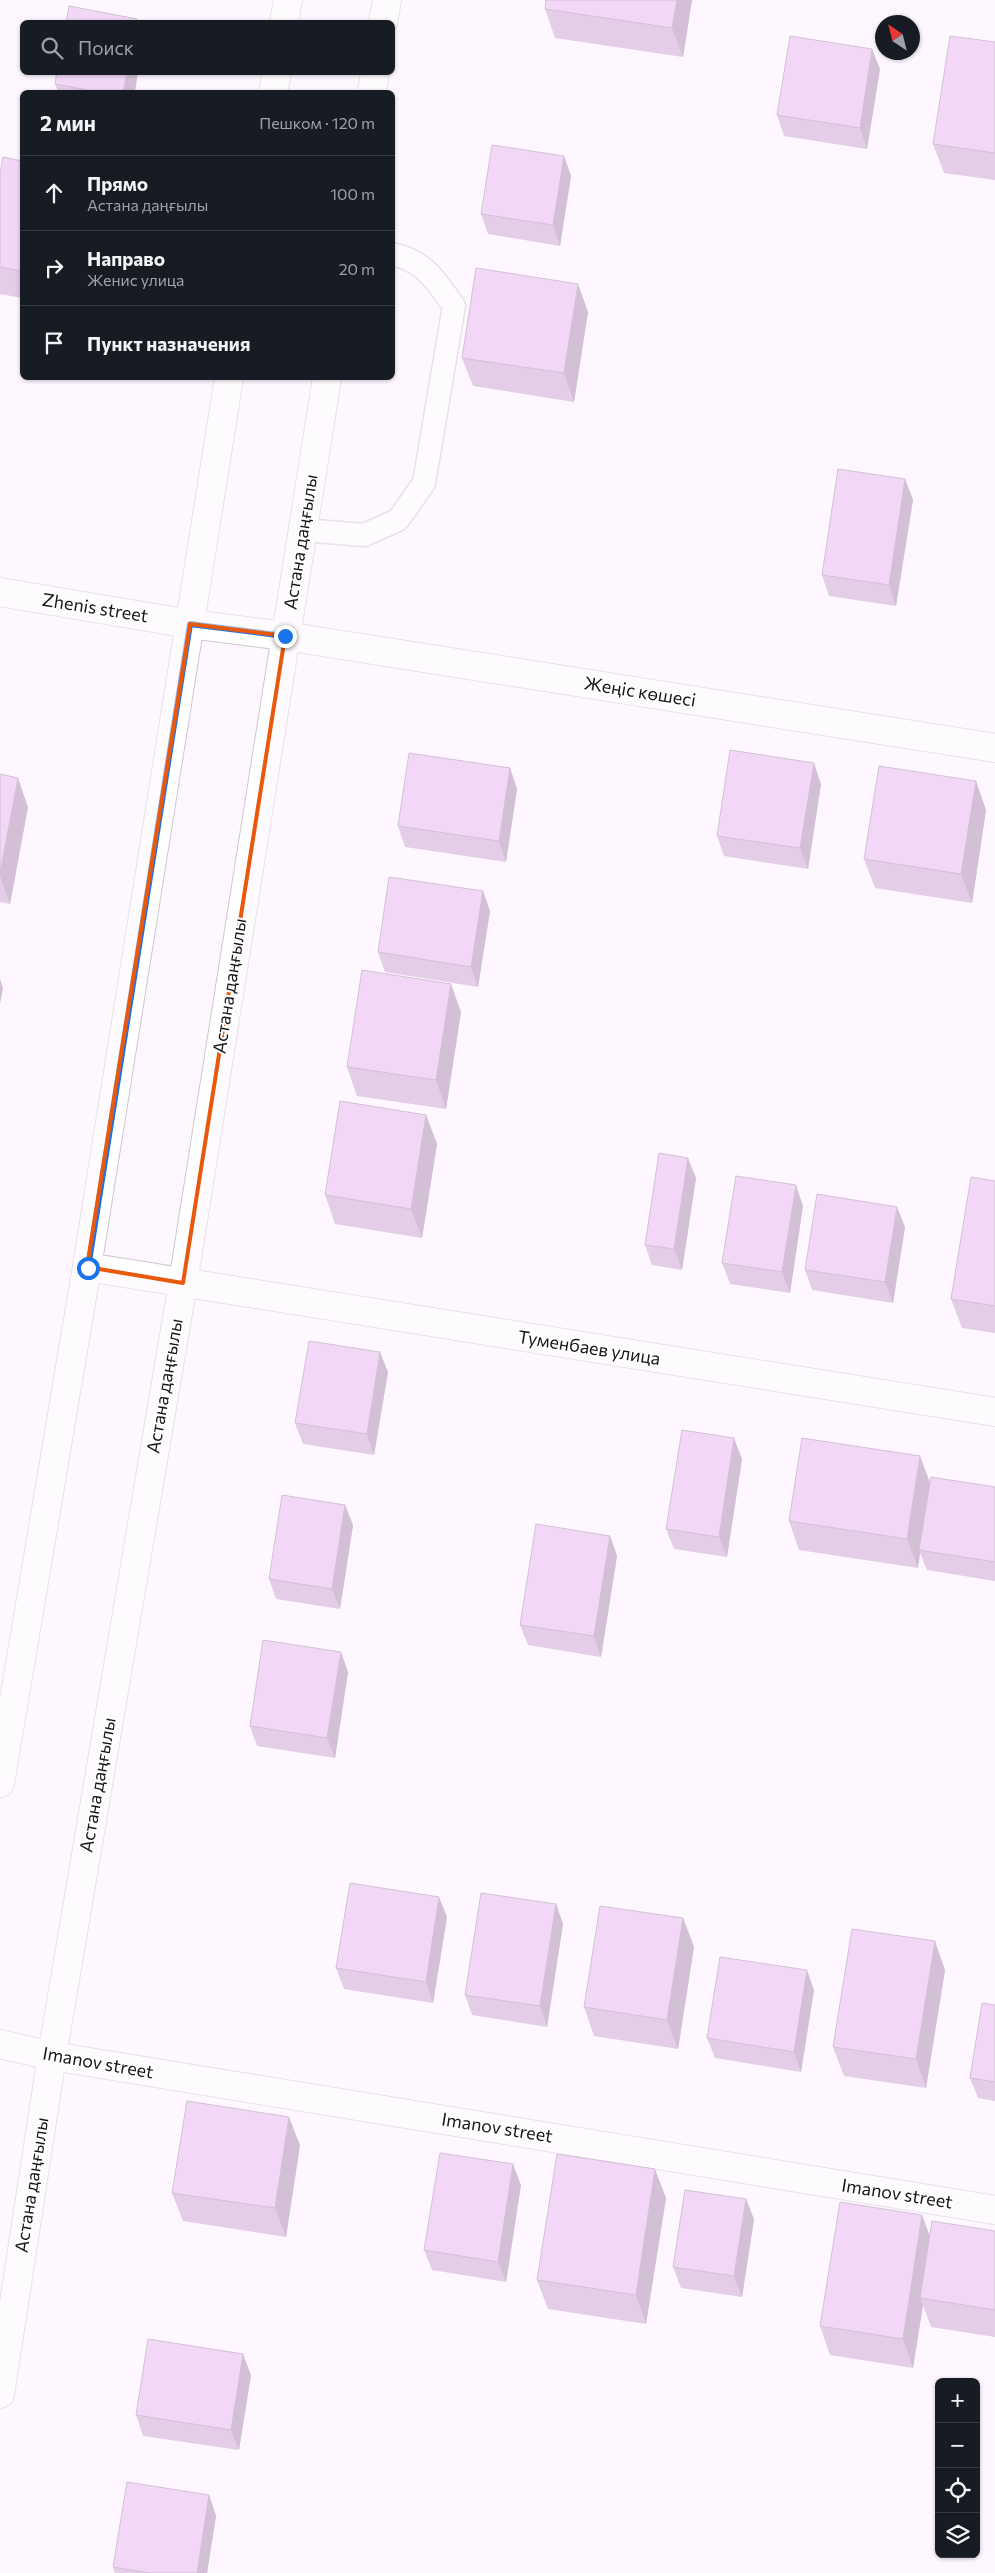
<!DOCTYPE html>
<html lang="ru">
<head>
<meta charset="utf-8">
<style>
  body { margin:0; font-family:Commissioner,sans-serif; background:#20242c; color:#f1f3f6 }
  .controls { position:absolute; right:15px; bottom:15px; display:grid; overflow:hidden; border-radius:8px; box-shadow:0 1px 4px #0004 }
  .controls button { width:45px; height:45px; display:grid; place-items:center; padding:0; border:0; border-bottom:1px solid #363941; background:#171b24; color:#f1f3f6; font:25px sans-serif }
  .compass { position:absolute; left:875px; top:15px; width:45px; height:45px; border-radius:50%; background:#171b24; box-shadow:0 1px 4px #0004; rotate:325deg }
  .stop { position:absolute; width:15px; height:15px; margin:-11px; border:4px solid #1a73e8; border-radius:50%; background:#fff }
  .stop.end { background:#1a73e8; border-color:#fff; box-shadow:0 1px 5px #0008 }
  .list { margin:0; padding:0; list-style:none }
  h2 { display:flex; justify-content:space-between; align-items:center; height:65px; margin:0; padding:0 20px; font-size:21px }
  h2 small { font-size:16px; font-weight:400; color:#9ea1a6 }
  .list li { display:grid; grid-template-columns:32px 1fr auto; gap:15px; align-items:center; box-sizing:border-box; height:75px; padding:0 20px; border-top:1px solid #363941 }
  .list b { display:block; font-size:19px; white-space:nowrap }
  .list p { margin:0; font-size:16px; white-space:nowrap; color:#9ea1a6 }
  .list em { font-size:16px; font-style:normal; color:#9ea1a6 }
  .icon { flex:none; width:28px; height:28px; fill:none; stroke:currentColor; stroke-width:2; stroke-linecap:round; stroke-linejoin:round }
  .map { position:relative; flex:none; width:995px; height:2573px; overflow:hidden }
  .search { position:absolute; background:#171b24; box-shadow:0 1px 4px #0004; left:20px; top:20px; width:375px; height:55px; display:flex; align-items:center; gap:12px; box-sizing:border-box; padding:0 18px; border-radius:8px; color:#9ea1a6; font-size:19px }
  .panel { position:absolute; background:#171b24; box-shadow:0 1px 4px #0004; left:20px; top:90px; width:375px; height:290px; border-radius:8px }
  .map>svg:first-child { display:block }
</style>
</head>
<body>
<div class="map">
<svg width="995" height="2573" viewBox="0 0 995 2573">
  <rect width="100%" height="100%" fill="#fef7ff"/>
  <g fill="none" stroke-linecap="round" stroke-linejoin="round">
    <!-- service casing -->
    <g stroke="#cec6cf" stroke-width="25">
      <path id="service" d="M 303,530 L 364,535 L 398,520 L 424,483 L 454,306 C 435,280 425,261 392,254"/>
    </g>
    <!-- minor casing -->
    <g stroke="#cec6cf" stroke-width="30">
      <path id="minor" d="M 0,592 L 190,624 L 285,636 L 995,748
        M 87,1267 L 995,1412
        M 0,2044 L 52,2056 L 995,2210"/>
    </g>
    <!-- tertiary casing -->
    <g stroke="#cec6cf" stroke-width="30">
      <path id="tertiary" d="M 284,22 L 288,0
        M 383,22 L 387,0
        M 273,92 L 277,72
        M 372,92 L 375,72
        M 0,1783 L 87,1267 L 229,378
        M 0,2394 L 52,2056 L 183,1283 L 327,378"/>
    </g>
    <!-- service -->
    <use href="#service" stroke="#fff" stroke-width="22"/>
    <!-- minor -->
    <use href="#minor" stroke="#fff" stroke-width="28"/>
    <!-- tertiary -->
    <use href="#tertiary" stroke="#fff" stroke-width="28"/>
  </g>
  <!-- wall -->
  <path fill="#c499cb" d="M 692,0 L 683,57 L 555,38 L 545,9 Z
    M 995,42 L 995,180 L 944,173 L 933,144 Z
    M 880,69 L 867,149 L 784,136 L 777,115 Z
    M 55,84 L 135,92 L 58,92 Z
    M 564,156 L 571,176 L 560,246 L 488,234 L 481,214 Z
    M 22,161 L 22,298 L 0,294 L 0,173 Z
    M 588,312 L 574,402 L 473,386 L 462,358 Z
    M 905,479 L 913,500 L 896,606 L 829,596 L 822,575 Z
    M 510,768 L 517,789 L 506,862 L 405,847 L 398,826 Z
    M 0,774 L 28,807 L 10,904 L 0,902 Z
    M 821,784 L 808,869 L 724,856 L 717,836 Z
    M 986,810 L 972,903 L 875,888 L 864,859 Z
    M 483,891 L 490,911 L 478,987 L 385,972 L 378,952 Z
    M 461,1012 L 446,1109 L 357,1096 L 347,1067 Z
    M 426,1115 L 437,1144 L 422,1238 L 335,1224 L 325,1195 Z
    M 696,1178 L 682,1270 L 652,1265 L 645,1245 Z
    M 995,1181 L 995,1333 L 962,1328 L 951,1299 Z
    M 803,1206 L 790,1293 L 730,1284 L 722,1263 Z
    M 905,1227 L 893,1303 L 812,1290 L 805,1270 Z
    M 388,1372 L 374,1455 L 303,1444 L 295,1423 Z
    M 742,1459 L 727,1557 L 674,1549 L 666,1529 Z
    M 930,1484 L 995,1487 L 995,1581 L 927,1570 L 920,1553 L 918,1568 L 799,1550 L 789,1521 Z
    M 345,1505 L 353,1525 L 340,1609 L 276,1599 L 269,1579 Z
    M 610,1536 L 617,1556 L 601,1657 L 528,1645 L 520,1625 Z
    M 348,1672 L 335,1758 L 257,1746 L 250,1726 Z
    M 556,1904 L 563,1924 L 547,2027 L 472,2015 L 465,1995 Z
    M 447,1917 L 433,2003 L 344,1989 L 336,1968 Z
    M 683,1918 L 694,1947 L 678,2049 L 594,2036 L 584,2007 Z
    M 945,1970 L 926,2088 L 844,2076 L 833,2047 Z
    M 814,1990 L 801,2072 L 715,2058 L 707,2038 Z
    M 995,2005 L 995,2101 L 978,2098 L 970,2078 Z
    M 300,2145 L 286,2237 L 183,2221 L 172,2193 Z
    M 521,2185 L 506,2282 L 432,2270 L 424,2250 Z
    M 666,2198 L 646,2324 L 548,2309 L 537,2280 Z
    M 754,2219 L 742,2297 L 681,2288 L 673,2267 Z
    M 995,2231 L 995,2337 L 931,2327 L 923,2305 L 913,2368 L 830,2355 L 820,2326 L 930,2236 Z
    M 251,2375 L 239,2450 L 143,2436 L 136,2415 Z
    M 209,2495 L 216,2516 L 207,2573 L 115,2573 L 113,2567 Z"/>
  <!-- shaded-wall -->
  <path fill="#a07da5" d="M 677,0 L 692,0 L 683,57 L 672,28 Z
    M 872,49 L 880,69 L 867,149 L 860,128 Z
    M 127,72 L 138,72 L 135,92 L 123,92 Z
    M 564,156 L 571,176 L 560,246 L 553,225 Z
    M 578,284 L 588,312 L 574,402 L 564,373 Z
    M 905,479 L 913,500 L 896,606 L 889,585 Z
    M 814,763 L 821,784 L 808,869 L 800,848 Z
    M 510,768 L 517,789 L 506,862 L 499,841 Z
    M 18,778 L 28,807 L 10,904 L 0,876 L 0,873 Z
    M 976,781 L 986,810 L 972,903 L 961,874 Z
    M 483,891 L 490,911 L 478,987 L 471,967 Z
    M 0,979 L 3,988 L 0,1004 Z
    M 451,984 L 461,1012 L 446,1109 L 436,1080 Z
    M 426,1115 L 437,1144 L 422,1238 L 411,1209 Z
    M 688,1158 L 696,1178 L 682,1270 L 674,1249 Z
    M 796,1185 L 803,1206 L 790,1293 L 782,1272 Z
    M 897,1207 L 905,1227 L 893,1303 L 885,1282 Z
    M 380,1352 L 388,1372 L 374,1455 L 367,1434 Z
    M 734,1438 L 742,1459 L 727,1557 L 719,1537 Z
    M 920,1456 L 931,1485 L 919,1550 L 920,1553 L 918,1568 L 907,1539 Z
    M 345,1505 L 353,1525 L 340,1609 L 332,1589 Z
    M 610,1536 L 617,1556 L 601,1657 L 594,1636 Z
    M 341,1652 L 348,1672 L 335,1758 L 327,1738 Z
    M 439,1897 L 447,1917 L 433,2003 L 426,1982 Z
    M 556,1904 L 563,1924 L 547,2027 L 540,2006 Z
    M 683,1918 L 694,1947 L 678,2049 L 667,2020 Z
    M 935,1941 L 945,1970 L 926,2088 L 916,2059 Z
    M 807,1970 L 814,1990 L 801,2072 L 794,2052 Z
    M 289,2117 L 300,2145 L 286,2237 L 275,2208 Z
    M 513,2164 L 521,2185 L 506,2282 L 498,2262 Z
    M 655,2169 L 666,2198 L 646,2324 L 636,2295 Z
    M 746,2199 L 754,2219 L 742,2297 L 734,2276 Z
    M 922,2215 L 933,2244 L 920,2298 L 923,2305 L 913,2368 L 903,2339 Z
    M 243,2354 L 251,2375 L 239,2450 L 231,2430 Z
    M 209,2495 L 216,2516 L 207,2573 L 197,2573 Z"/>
  <!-- building -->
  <path fill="#e4b2ec" stroke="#a07da5" d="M 546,0 L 677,0 L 672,28 L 545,9 Z
    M 69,6 L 137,19 L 136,22 L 66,22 Z
    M 790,36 L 872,49 L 860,128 L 777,115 Z
    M 950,36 L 995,42 L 995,153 L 933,144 Z
    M 57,72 L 127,72 L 123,92 L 99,92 L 55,84 Z
    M 492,145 L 564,156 L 553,225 L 481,214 Z
    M 3,157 L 22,161 L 22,271 L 0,267 L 0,173 Z
    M 476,268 L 578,284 L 564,373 L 462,358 Z
    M 838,469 L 905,479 L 889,585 L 822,575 Z
    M 730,750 L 814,763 L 800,848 L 717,836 Z
    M 409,753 L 510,768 L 499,841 L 398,826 Z
    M 879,766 L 976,781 L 961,874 L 864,859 Z
    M 0,774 L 18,778 L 0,873 Z
    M 389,877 L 483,891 L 471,967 L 378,952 Z
    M 362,970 L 451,984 L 436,1080 L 347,1067 Z
    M 340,1101 L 426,1115 L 411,1209 L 325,1195 Z
    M 659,1153 L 688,1158 L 674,1249 L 645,1245 Z
    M 736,1176 L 796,1185 L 782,1272 L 722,1263 Z
    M 971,1177 L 995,1181 L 995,1306 L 951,1299 Z
    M 817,1194 L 897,1207 L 885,1282 L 805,1270 Z
    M 309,1341 L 380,1352 L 367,1434 L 295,1423 Z
    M 682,1430 L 734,1438 L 719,1537 L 666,1529 Z
    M 802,1438 L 920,1456 L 907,1539 L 789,1521 Z
    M 931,1477 L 995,1487 L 995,1562 L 919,1550 Z
    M 282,1495 L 345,1505 L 332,1589 L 269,1579 Z
    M 536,1524 L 610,1536 L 594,1636 L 520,1625 Z
    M 263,1640 L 341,1652 L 327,1738 L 250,1726 Z
    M 350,1883 L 439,1897 L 426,1982 L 336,1968 Z
    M 481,1893 L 556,1904 L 540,2006 L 465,1995 Z
    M 600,1906 L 683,1918 L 667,2020 L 584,2007 Z
    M 852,1929 L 935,1941 L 916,2059 L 833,2047 Z
    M 720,1957 L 807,1970 L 794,2052 L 707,2038 Z
    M 982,2003 L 995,2005 L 995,2082 L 970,2078 Z
    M 187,2101 L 289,2117 L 275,2208 L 172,2193 Z
    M 440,2153 L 513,2164 L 498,2262 L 424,2250 Z
    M 557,2154 L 655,2169 L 636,2295 L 537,2280 Z
    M 685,2190 L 746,2199 L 734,2276 L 673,2267 Z
    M 840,2202 L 922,2215 L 903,2339 L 820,2326 Z
    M 932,2221 L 995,2231 L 995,2310 L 920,2298 Z
    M 148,2339 L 243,2354 L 231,2430 L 136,2415 Z
    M 127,2482 L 209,2495 L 197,2573 L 150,2573 L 113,2567 Z"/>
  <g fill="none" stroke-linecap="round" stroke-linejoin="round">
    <!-- route -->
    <path stroke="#1a73e8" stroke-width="6" d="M 88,1268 L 190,624 L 285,636"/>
  </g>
  <!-- marked area -->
  <path d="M0 0H995V2573H0ZM 190,624 L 285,636 L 183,1283 L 87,1267 Z" fill="#fef7ff" fill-opacity=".55" fill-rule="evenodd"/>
  <path fill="none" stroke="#e8590c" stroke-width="4" stroke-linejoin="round" d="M 190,624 L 285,636 L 183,1283 L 87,1267 Z"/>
  <g text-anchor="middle" stroke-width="4" stroke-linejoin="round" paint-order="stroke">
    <!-- street labels -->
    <g font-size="18" fill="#181518" stroke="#fff">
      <text transform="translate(301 542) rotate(-81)" y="6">Астана даңғылы</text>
      <text transform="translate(95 608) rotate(9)" y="6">Zhenis street</text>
      <text transform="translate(640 692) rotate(9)" y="6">Жеңіс көшесі</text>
      <text transform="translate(230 986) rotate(-81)" y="6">Астана даңғылы</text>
      <text transform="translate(589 1348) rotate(9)" y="6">Туменбаев улица</text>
      <text transform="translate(165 1386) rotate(-80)" y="6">Астана даңғылы</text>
      <text transform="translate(98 1785) rotate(-80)" y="6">Астана даңғылы</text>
      <text transform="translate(98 2063) rotate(10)" y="6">Imanov street</text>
      <text transform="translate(497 2128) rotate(9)" y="6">Imanov street</text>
      <text transform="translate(32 2185) rotate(-81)" y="6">Астана даңғылы</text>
      <text transform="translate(897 2194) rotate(9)" y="6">Imanov street</text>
    </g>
  </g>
</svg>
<div class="controls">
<button>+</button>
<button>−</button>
<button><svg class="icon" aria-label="locate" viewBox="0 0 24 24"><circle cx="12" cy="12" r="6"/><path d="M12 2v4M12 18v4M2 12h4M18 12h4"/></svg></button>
<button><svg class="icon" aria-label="layers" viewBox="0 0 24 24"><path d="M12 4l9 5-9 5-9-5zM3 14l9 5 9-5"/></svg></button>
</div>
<svg class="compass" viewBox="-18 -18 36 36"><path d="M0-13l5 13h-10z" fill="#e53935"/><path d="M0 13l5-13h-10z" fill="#9ea1a6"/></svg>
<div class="stop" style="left:88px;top:1268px"></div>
<div class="stop end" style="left:285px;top:636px"></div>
<div class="search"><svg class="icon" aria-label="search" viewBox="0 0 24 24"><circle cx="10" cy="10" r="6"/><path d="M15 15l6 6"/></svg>Поиск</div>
<section class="panel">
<h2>2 мин<small>Пешком · 120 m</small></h2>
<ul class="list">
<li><svg class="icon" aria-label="ahead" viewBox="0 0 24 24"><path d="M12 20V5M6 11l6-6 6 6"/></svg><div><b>Прямо</b><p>Астана даңғылы</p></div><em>100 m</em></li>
<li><svg class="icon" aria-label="right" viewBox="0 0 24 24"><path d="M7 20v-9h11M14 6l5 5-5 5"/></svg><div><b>Направо</b><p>Женис улица</p></div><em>20 m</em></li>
<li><svg class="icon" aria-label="arrive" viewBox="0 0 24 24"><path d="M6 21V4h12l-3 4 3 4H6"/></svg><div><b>Пункт назначения</b></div></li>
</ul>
</section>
</div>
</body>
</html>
